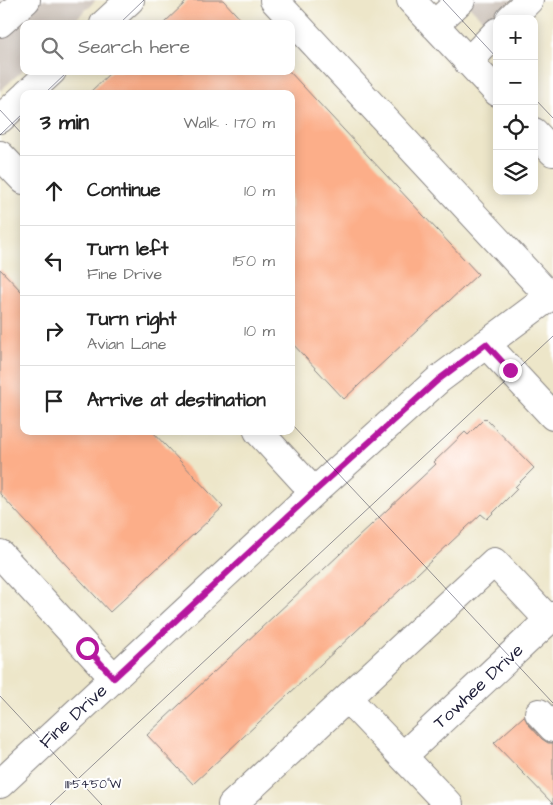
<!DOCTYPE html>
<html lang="en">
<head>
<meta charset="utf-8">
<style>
  body { margin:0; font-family:"Architects Daughter",sans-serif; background:#f2f2f2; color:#222 }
  .controls { position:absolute; right:15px; top:15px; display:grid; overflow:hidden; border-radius:10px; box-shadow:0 2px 12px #0003 }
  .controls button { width:45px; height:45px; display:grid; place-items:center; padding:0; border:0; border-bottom:1px solid #e0e0e0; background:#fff; color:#222; font:25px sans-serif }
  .stop { position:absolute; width:15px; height:15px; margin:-11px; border:4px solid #b5179e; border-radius:50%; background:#fff }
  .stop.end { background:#b5179e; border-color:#fff; box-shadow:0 1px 5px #0008 }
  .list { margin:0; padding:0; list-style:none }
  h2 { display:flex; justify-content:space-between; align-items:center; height:65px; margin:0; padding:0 20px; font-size:21px }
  h2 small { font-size:16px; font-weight:400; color:#767676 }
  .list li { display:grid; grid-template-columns:32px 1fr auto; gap:15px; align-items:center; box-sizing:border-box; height:70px; padding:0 20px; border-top:1px solid #e0e0e0 }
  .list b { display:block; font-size:19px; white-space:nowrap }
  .list p { margin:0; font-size:16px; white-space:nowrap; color:#767676 }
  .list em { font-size:16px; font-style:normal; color:#767676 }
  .icon { flex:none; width:28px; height:28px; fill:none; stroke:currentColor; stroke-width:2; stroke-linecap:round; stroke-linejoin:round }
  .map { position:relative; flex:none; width:553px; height:805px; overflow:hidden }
  .search { position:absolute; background:#fff; box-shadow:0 2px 12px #0003; left:20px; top:20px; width:275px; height:55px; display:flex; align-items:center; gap:12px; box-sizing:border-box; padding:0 18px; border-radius:10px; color:#767676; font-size:19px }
  .panel { position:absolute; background:#fff; box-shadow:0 2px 12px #0003; left:20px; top:90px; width:275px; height:345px; border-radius:10px }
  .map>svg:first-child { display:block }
</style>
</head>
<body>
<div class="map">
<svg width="553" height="805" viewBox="0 0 553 805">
  <rect width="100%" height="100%" fill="#fff"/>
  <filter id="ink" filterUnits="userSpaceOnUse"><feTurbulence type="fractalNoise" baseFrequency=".02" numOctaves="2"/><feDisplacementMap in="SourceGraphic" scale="10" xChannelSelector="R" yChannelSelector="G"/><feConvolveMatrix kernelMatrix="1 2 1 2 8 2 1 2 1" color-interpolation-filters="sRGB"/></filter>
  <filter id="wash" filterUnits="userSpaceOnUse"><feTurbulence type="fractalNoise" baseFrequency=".0096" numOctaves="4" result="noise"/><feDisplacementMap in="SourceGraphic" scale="20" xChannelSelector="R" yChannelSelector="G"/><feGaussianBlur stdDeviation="1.12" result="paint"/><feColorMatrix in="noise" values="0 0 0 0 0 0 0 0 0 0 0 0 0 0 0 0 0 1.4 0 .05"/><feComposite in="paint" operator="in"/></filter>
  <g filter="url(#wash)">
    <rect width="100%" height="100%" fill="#ede6c9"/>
    <!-- industrial -->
    <path fill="#ccc2b9" d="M 0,0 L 96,0 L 71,24 L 24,24 L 24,69 L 0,91 Z
      M 463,0 L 513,0 L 487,24 Z"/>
    <g id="blocks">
      <!-- building -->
      <path fill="#fcae89" d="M 188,0 L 223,0 L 245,24 L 163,24 Z
        M 112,71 L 289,71 L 478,274 L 344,399 L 291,342 L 291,94 L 88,94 Z
        M 0,269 L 24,294 L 24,431 L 152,431 L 223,507 L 110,612 L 0,494 Z
        M 485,418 L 534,468 L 515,487 L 517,489 L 487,519 L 481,514 L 193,784 L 147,735 L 436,464 L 434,462 L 465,432 L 468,435 Z
        M 524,716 L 528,724 L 542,739 L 548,743 L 553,743 L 553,804 L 494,743 Z"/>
    </g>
  </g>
  <g filter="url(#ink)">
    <use href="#blocks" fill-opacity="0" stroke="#888482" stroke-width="1"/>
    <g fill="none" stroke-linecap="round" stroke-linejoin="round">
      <!-- minor casing -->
      <g stroke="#888482" stroke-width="30">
        <path id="minor" d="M 274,0 L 550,297
          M 411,0 L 497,92
          M 510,19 L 529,0
          M 0,23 L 26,0
          M 104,24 L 130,0
          M 434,25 L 461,0
          M 468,62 L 497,32
          M 27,94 L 52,71
          M 0,119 L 24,97
          M 534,132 L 553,152
          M 0,155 L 24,180
          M 486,344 L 553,416
          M 258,431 L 314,492
          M 0,554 L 114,678
          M 347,698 L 494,562 L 549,620
          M 539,713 L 553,728
          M 403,756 L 553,616
          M 0,784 L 314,492 L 438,380 L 553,294
          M 232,805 L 347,698 L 449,805"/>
      </g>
      <!-- minor -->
      <use href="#minor" stroke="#fff" stroke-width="28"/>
    </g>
  </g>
  <g fill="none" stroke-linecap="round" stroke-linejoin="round" filter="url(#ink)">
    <!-- route -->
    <path stroke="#b5179e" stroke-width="6" d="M 87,648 L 114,678 L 314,492 L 438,380 L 486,344 L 510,370"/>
  </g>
  <!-- ticks -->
  <path fill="none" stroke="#22223b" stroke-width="1" stroke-opacity="0.45" d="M 443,0 L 497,58M 119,24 L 144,0M 44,94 L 68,71M 534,98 L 553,118M 0,110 L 24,136M 0,135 L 24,112M 291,423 L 553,703M 0,696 L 102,805M 50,805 L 553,336"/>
  <g text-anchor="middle" stroke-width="4" stroke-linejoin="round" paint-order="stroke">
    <!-- street labels -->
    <g font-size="18" fill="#22223b" stroke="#fff">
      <text transform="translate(478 686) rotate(-43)" y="6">Towhee Drive</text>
      <text transform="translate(73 716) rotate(-43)" y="6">Fine Drive</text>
    </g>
  </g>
  <g font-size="12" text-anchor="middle" fill="#22223b" stroke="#fff" stroke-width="4" stroke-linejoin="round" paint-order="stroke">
    <text x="93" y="788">111°54'50"W</text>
  </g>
</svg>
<div class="controls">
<button>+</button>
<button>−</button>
<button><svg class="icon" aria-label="locate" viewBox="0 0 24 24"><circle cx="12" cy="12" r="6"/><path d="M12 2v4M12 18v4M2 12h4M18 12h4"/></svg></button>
<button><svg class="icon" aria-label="layers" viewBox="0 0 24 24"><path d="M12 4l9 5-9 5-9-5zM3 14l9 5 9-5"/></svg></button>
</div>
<div class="stop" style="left:87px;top:648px"></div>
<div class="stop end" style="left:510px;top:370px"></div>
<div class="search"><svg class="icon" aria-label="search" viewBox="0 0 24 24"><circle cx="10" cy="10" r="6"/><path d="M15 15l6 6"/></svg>Search here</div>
<section class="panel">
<h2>3 min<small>Walk · 170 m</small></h2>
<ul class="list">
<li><svg class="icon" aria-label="ahead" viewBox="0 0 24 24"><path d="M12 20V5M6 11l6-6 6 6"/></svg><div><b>Continue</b></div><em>10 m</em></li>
<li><svg class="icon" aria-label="left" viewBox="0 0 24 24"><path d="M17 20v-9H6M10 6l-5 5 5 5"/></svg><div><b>Turn left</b><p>Fine Drive</p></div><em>150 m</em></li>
<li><svg class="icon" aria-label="right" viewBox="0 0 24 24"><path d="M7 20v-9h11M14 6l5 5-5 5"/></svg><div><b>Turn right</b><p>Avian Lane</p></div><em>10 m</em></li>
<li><svg class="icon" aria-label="arrive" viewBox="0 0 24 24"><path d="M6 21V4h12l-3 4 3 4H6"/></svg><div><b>Arrive at destination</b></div></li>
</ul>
</section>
</div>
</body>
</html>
